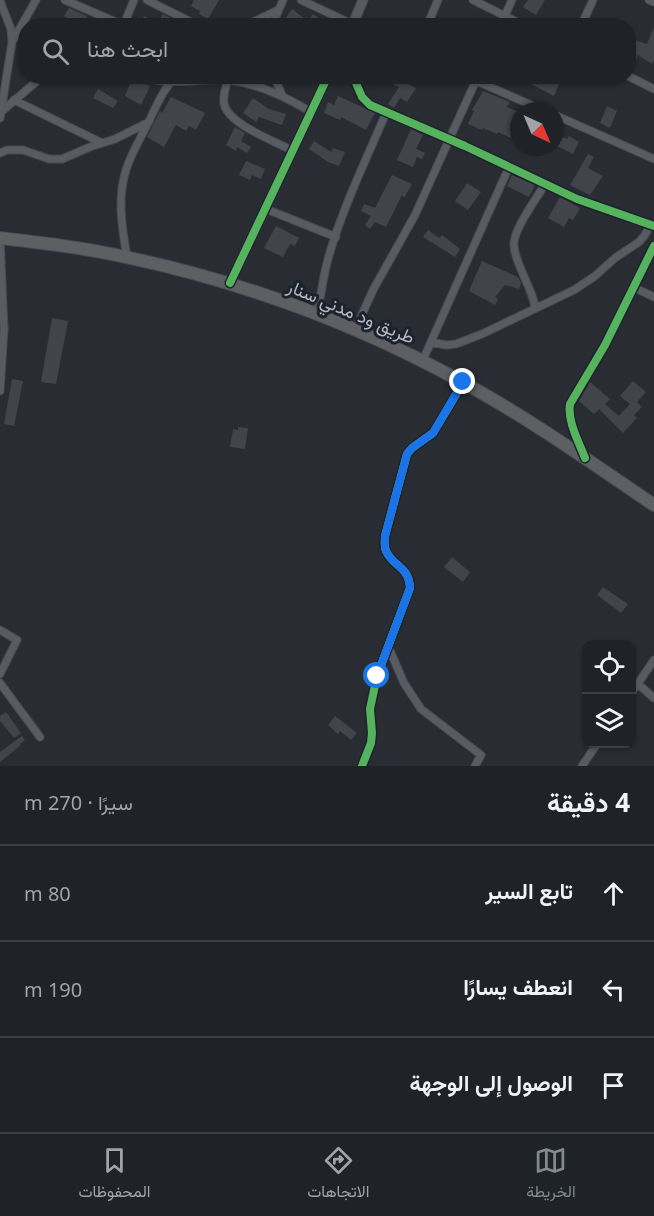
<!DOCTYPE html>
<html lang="ar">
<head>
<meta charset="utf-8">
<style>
  body { margin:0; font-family:"Noto Sans",Vazirmatn,sans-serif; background:#2c2f32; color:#f1f3f6; direction:rtl }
  .controls { position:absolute; right:18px; bottom:18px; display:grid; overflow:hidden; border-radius:12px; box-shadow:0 2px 4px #0004 }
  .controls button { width:54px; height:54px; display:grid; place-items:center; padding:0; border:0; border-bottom:2px solid #3c3f43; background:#1f2226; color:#f1f3f6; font:30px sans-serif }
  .compass { position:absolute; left:510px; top:102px; width:54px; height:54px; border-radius:50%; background:#1f2226; box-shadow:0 2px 4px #0004; rotate:136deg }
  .stop { position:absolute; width:18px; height:18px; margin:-14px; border:4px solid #1a73e8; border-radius:50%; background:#fff }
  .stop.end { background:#1a73e8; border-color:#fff; box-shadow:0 2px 6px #0008 }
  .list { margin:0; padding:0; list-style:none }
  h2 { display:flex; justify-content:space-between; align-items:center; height:78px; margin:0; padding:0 24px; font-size:26px }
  h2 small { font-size:20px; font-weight:400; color:#a1a4a7 }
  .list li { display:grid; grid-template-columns:39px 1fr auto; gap:18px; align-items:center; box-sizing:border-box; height:96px; padding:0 24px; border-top:2px solid #3c3f43 }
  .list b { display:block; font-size:22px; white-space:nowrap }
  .list em { font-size:20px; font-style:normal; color:#a1a4a7 }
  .icon { flex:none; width:33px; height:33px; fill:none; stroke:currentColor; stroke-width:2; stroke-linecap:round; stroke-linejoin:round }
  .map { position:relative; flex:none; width:654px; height:766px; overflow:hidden; direction:ltr }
  .search { position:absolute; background:#1f2226; box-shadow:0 2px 4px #0004; left:18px; right:18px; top:18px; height:66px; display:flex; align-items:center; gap:15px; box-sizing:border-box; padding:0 21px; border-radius:24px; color:#a1a4a7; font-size:22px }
  .sheet { height:366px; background:#1f2226 }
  nav { display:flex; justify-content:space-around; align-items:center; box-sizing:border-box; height:84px; border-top:2px solid #3c3f43; background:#1f2226; font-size:16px; color:#a1a4a7 }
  nav a { display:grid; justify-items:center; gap:3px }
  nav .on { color:#838891 }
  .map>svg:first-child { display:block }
</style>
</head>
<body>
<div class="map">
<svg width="654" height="766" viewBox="0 0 654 766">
  <rect width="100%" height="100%" fill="#292d33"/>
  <!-- building -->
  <path fill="#41444a" d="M 194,0 L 219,0 L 208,19 L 199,14 L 200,11 L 191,6 Z
    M 528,0 L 545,0 L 536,15 L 523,7 Z
    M 69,8 L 87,16 L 82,25 L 64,16 Z
    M 292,9 L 308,21 L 313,14 L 329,26 L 288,26 L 283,22 Z
    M 163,14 L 185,26 L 139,26 L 144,16 L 158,22 Z
    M 654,27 L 654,60 L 652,64 L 638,55 L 635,63 L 628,60 L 628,38 L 647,44 Z
    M 392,76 L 416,88 L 407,102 L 400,98 L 394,108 L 388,104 L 399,87 L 389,82 Z
    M 515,76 L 556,76 L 561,79 L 554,96 Z
    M 132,79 L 150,86 L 141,105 L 125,96 Z
    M 98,89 L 118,101 L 113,108 L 93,98 Z
    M 483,91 L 510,102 L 507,107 L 519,112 L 519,142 L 498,132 L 497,134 L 483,128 L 482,130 L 468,124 L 474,111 L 472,110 Z
    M 338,96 L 375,113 L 366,130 L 341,117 L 340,120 L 324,113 L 328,102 L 334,105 Z
    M 171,97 L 205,113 L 196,130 L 189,126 L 186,131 L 176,125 L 164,147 L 147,137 L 160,111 L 162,113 Z
    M 253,98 L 269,109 L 286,114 L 282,125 L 259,117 L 256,122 L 243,113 Z
    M 607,106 L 617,111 L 610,128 L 600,123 Z
    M 235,127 L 245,133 L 241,141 L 251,147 L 247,153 L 237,147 L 236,151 L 226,145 Z
    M 411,129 L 423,135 L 416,149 L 425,153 L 422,159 L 417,157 L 413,167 L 397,160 Z
    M 555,134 L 567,139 L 569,136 L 579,142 L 573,154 L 555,145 Z
    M 314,141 L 331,152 L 333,148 L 345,152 L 339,166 L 328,162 L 309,149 Z
    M 588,154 L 594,157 L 588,168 L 603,176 L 590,195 L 570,185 Z
    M 246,161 L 265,169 L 261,179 L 252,175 L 250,180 L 239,175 Z
    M 392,175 L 412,184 L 404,198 L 402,195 L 386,227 L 375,222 L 370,229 L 365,225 L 371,216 L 361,211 L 364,204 L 375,208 Z
    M 512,175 L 535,185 L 529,197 L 507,186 Z
    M 467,183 L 481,192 L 468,210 L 455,201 Z
    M 560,197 L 580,208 L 573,220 L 569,218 L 564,227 L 548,218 Z
    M 276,226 L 299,238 L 295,246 L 290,244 L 283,257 L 264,248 Z
    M 428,230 L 439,238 L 442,235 L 460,249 L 455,257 L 423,237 Z
    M 482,261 L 518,277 L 521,283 L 519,289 L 505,285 L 495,297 L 498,299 L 495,305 L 469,291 Z
    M 52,318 L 68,321 L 56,384 L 41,382 Z
    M 12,379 L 23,381 L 14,426 L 4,424 Z
    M 633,381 L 646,392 L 637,402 L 642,407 L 634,415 L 637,418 L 623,433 L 599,409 L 594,414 L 579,401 L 590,382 L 610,399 L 605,404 L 619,416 L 630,404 L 620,396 Z
    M 238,427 L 248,428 L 245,449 L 230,447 L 233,429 L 238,430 Z
    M 452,557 L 470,572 L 463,582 L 444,567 Z
    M 603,587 L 628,604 L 621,613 L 597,595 Z
    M 6,712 L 21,733 L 14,738 L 0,721 L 0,716 Z
    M 335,716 L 357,733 L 351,740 L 340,731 L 338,734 L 328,725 Z
    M 22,736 L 25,740 L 20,744 L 21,745 L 0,762 L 0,752 Z"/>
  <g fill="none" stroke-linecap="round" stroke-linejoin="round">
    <!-- street casing -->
    <g stroke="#46494e" stroke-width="9">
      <path id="street" d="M 65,0 L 125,26
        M 147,0 L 199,26
        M 301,0 L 356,26
        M 473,0 L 525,26
        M 649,0 L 654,2
        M 0,1 L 11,29 L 12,42 L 0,118
        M 124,24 L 134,0
        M 245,26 L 278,10
        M 272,26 L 283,0
        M 427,26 L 438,0
        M 500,26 L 512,0
        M 581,26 L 593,0
        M 12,42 L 36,0
        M 143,76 C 170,87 200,78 228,80 C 259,84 284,96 311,112
        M 274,76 L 282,95
        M 353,76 L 362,97 L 370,105 L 465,146 L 577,199 L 654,226
        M 465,76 L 545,111
        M 628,76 L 654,89
        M 228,80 C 225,88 223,95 224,104 C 229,125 275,141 293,151
        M 14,100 L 102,143
        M 2,111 L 43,76
        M 555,115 L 654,159
        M 0,153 L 7,150 L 23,150 L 49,159 L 62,159 L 90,147 L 115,139 L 149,122
        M 266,209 L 336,237
        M 127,257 C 122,229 117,198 126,170 C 131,153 142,136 150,119 C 157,105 164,87 177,76
        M 633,287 L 654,297
        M 535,307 C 532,287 515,264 514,246 C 512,231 537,198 545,184
        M 317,314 C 321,296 323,277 328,259 C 342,209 366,160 386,113
        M 355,330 L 373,290 L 415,215 L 478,76
        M 431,342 L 446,345 L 456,344 L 482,334 L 574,290 L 595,276 L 615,258 L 639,242 L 645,235 L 650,225
        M 422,362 L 509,167
        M 0,391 L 4,329 L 0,238
        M 585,456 C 578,441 567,421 570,404 L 605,345 L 654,246
        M 0,630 L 17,640 L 0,674
        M 388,646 L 404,683 L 421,709 L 481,755 L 475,766
        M 0,683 L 40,737
        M 638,684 L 654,698
        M 632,692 L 654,660
        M 362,766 L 371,743 L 372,733 L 370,709 L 377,676 L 410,588 C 409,566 393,567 386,551 C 384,547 385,541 385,536 L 407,454 L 412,448 L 433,433 L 463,383
        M 582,766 L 597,744"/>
    </g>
    <!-- secondary casing -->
    <g stroke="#46494e" stroke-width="11">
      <path id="secondary" d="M 352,26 L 363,0
        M 230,283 L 328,76"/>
    </g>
    <!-- highway casing -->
    <g stroke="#45494f" stroke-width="14">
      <path id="highway" d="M 0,238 C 43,243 87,248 130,258 C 247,283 359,325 464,383 C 530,419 592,463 654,505"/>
    </g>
    <!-- street -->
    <use href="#street" stroke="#585b62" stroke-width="7"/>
    <!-- secondary -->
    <use href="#secondary" stroke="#575a60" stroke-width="9"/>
    <!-- highway -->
    <use href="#highway" stroke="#5d5f62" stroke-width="12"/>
    <!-- cycleway casing -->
    <g stroke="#1d232d" stroke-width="11">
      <path id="cycleway" d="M 353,76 L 362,97 L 370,105 L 465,146 L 577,199 L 654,226
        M 230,283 L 328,76
        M 585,458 C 579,442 567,421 570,404 L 605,345 L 654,246
        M 362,766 L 371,743 L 372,733 L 370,709 L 377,676 L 410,588 C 409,566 393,567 386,551 C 384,547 385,541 385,536 L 407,454 L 412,448 L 433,433 L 463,383"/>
    </g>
    <!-- cycleway -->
    <use href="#cycleway" stroke="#56b35d" stroke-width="8"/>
  </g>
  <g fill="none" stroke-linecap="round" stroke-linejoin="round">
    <!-- route -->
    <path stroke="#1a73e8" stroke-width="8" d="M 377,676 L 410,588 C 409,566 393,567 386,551 C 384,547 385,541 385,536 L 407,454 L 412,448 L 433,433 L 463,382"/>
  </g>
  <g text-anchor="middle" stroke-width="6" stroke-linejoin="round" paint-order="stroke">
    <!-- street labels -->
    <g font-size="18" fill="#b3b9c4" stroke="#1d232d">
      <text transform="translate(351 312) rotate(23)" y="6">طريق ود مدني سنار</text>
    </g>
  </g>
</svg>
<div class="controls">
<button><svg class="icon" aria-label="locate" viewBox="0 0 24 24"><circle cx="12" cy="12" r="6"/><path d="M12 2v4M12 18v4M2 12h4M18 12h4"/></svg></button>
<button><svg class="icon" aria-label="layers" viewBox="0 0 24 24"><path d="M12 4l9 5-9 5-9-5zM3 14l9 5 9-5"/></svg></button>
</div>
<svg class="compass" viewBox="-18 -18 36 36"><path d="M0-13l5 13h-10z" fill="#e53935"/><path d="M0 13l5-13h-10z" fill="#a1a4a7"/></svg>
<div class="stop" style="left:377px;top:676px"></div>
<div class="stop end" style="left:463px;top:382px"></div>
<div class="search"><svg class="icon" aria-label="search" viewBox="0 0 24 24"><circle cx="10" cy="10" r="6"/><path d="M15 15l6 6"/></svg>ابحث هنا</div>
</div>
<section class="sheet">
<h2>4 دقيقة<small>سيرًا · 270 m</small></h2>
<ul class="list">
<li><svg class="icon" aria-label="ahead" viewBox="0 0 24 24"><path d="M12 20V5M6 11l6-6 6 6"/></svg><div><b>تابع السير</b></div><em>80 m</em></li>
<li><svg class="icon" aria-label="left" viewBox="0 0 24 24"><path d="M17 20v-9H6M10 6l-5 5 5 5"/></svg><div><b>انعطف يسارًا</b></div><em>190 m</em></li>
<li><svg class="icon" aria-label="arrive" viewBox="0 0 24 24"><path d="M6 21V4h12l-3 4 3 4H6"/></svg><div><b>الوصول إلى الوجهة</b></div></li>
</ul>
</section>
<nav>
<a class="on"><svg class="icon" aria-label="map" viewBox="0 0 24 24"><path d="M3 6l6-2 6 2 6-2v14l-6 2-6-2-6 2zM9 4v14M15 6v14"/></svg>الخريطة</a>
<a><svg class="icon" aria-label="directions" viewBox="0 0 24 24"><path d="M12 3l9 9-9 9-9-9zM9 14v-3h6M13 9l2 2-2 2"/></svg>الاتجاهات</a>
<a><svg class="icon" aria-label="saved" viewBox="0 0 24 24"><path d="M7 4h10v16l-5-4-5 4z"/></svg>المحفوظات</a>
</nav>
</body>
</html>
